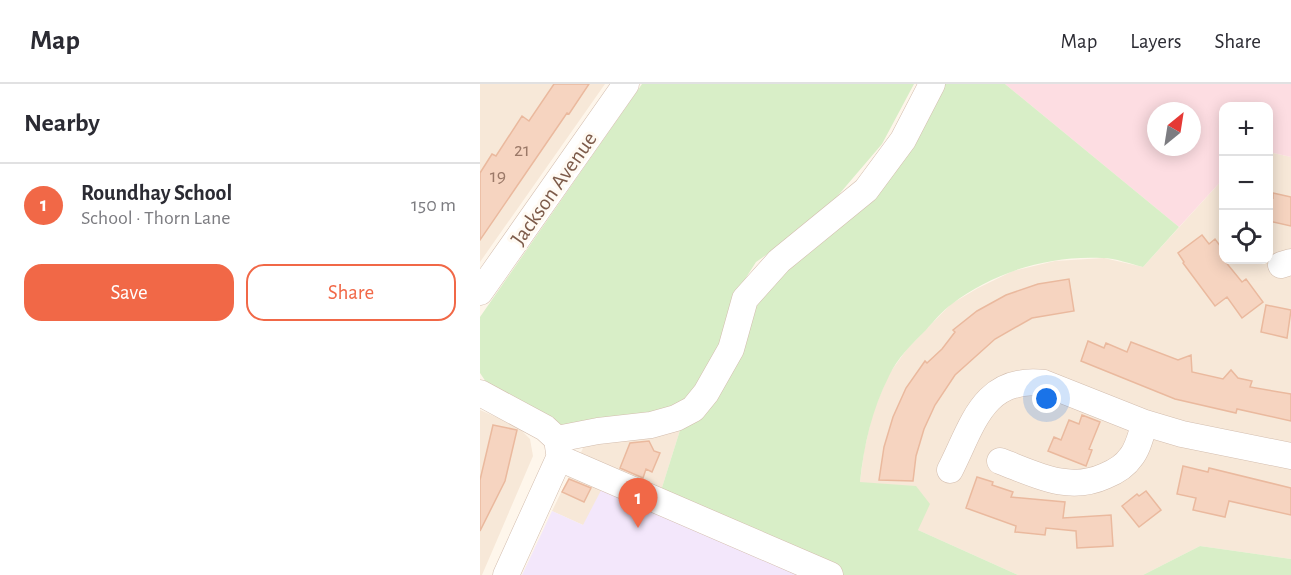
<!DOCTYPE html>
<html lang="en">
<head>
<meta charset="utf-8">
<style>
  body { margin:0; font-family:"Alegreya Sans",sans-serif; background:#f7f7f7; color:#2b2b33 }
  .controls { position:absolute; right:18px; top:18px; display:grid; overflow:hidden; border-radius:12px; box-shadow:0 3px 15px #0003 }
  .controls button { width:54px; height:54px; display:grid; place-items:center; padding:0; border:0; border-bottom:2px solid #e1e1e2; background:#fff; color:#2b2b33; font:30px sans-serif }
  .compass { position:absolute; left:667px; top:18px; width:54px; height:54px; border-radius:50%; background:#fff; box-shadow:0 3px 15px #0003; rotate:30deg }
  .you { position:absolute; left:567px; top:315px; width:21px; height:21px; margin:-15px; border:4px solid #fff; border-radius:50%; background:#1a73e8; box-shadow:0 0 0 9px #1a73e833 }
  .badge { display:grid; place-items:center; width:39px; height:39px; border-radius:50%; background:#f16847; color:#fff; font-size:20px; font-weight:700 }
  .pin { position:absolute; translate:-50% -50px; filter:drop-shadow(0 2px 3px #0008) }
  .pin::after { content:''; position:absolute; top:32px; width:21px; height:18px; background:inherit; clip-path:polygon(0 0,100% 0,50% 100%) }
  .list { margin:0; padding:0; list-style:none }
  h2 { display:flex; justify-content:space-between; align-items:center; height:78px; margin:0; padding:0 24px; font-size:26px }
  h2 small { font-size:20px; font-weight:400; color:#7c7c81 }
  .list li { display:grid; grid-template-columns:39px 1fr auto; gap:18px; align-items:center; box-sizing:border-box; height:84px; padding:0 24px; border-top:2px solid #e1e1e2 }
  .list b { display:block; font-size:22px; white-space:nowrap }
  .list p { margin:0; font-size:20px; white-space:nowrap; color:#7c7c81 }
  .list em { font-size:20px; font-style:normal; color:#7c7c81 }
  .actions { display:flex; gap:12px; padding:18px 24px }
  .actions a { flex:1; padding:14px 0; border:2px solid #f16847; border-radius:18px; text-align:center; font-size:21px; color:#f16847 }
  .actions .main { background:#f16847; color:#fff }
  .icon { flex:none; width:33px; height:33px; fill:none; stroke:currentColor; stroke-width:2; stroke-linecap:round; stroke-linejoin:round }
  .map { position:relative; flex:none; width:811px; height:491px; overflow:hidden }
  header { display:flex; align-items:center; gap:36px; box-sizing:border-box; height:84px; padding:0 30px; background:#fff; border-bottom:2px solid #e1e1e2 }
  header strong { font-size:28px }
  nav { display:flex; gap:33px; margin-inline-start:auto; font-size:21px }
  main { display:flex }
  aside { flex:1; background:#fff }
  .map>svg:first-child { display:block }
</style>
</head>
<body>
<header>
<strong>Map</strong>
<nav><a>Map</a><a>Layers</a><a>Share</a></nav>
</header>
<main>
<aside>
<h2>Nearby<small></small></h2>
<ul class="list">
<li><span class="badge">1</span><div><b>Roundhay School</b><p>School · Thorn Lane</p></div><em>150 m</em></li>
</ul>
<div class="actions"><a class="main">Save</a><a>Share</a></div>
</aside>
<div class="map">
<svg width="811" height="491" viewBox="0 0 811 491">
  <rect width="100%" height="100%" fill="#fef6eb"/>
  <!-- residential -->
  <path fill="#f7e8d8" d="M 0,0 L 125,0 L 0,178 Z
    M 789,68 L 811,73 L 811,475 L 720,462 L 663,491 L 538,491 L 438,446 L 380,398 L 384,367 L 393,328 L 409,290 L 427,265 L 471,220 L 498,204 L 533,187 L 575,177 L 624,174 L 663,183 L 743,95 L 744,176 L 788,176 Z
    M 0,326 L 37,342 L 50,355 L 53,372 L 2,491 L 0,491 Z
    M 201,343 L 179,413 L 103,441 L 72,427 L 107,356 Z"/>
  <!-- education -->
  <path fill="#f3e7fb" d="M 129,391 L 359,491 L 42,491 L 72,427 L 103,441 Z"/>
  <!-- medical -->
  <path fill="#fddde2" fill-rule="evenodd" d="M 525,0 L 811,0 L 811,73 L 789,68 L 788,22 L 744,22 L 743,95 L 699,143 ZM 676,27 L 712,27 L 712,63 L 676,63 Z"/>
  <!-- green -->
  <path fill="#d8eec7" d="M 162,0 L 434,0 L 402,60 L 337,136 L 276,178 L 255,211 L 274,221 L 307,179 L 366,139 L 393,113 L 463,0 L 525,0 L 699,143 L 663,183 C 650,180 636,174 622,174 C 570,171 513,188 472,220 C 462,227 454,237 446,246 C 432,260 417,274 409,292 C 392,326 384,360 380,398 L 436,402 L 450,420 L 438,446 L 538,491 L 359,491 L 179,413 L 201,343 L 107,356 L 8,301 L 0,289 L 0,233 Z
    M 720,462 L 811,475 L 811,491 L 663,491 Z"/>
  <!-- building -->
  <path fill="#f6d4c0" stroke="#eab99e" stroke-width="1.5" d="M 74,0 L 109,0 L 89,30 L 87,29 L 0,156 L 0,89 L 12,70 L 16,72 L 42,32 L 49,37 Z
    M 793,109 L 811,113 L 811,142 L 789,137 L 789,113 L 793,114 Z
    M 722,151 L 729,160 L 735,155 L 744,167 L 744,176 L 762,198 L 766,195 L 783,218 L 762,234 L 747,213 L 735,222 L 703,179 L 704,178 L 698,169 Z
    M 589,195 L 594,227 L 552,234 L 515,255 L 475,291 L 455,321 L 444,345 L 436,372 L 433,397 L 399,396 L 404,363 L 413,333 L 426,304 L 445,277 L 447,279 L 462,265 L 475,248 L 473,246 L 497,227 L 526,211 L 558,200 Z
    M 786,221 L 811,226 L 807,254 L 781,248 Z
    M 608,257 L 624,264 L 626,259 L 647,268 L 651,258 L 698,276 L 711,271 L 712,288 L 743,295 L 751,286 L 758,294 L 772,297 L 770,303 L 811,310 L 811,337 L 757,325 L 756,329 L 695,315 L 601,277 Z
    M 602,331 L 620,338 L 609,365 L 612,366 L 606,382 L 568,367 L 574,353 L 581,356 L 589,336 L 599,340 Z
    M 13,341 L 37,346 L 25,397 L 0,447 L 0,396 Z
    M 169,357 L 174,367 L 180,369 L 172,388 L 166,385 L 163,394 L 140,384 L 150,359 Z
    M 703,382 L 728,388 L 729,384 L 811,404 L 811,431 L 749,417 L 745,433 L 713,426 L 716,414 L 697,410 Z
    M 497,393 L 513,398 L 512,401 L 533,408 L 531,413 L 585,418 L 583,434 L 631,431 L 633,462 L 597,464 L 596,447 L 566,444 L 565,451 L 535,448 L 536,442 L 486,424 Z
    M 89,395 L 111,404 L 104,418 L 82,408 Z
    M 666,407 L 681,426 L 659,443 L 642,422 L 657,410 L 659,412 Z"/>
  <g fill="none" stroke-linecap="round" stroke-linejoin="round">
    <!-- minor casing -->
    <g stroke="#d3bdae" stroke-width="27">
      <path id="minor" d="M 801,181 L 811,178
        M 0,208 L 146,0
        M 0,309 L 65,344 L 77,355 L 79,369
        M 77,355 L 118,347 L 171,341 L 196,334 L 213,325 L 226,309 L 251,265 L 265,215 L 299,177 L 386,106 L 423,56 L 452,0
        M 79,374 L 350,491
        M 520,377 C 555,390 588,409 625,392 C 635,388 645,382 651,373 C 658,365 661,350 665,339
        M 470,386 C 493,341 503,292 564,299 L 665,339 L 702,350 L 811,372
        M 26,491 L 79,374"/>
    </g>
    <!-- minor -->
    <use href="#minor" stroke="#fff" stroke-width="26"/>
  </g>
  <g text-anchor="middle" stroke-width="6" stroke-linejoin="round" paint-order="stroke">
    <!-- number labels -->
    <g font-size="20" fill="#9b7968">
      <text x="42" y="72">21</text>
      <text x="18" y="98">19</text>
    </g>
    <!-- street labels -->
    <g font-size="22" fill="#7d5b4a" stroke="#fffaf3">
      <text transform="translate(73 104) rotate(-55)" y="8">Jackson Avenue</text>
    </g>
  </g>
</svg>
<div class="controls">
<button>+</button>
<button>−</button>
<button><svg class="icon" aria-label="locate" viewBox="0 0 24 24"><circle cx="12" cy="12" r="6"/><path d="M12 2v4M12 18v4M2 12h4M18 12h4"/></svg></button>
</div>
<svg class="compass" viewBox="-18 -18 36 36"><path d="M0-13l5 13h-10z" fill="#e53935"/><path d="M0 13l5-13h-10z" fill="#7c7c81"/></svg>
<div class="you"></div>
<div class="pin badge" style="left:158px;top:444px">1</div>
</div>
</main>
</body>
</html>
